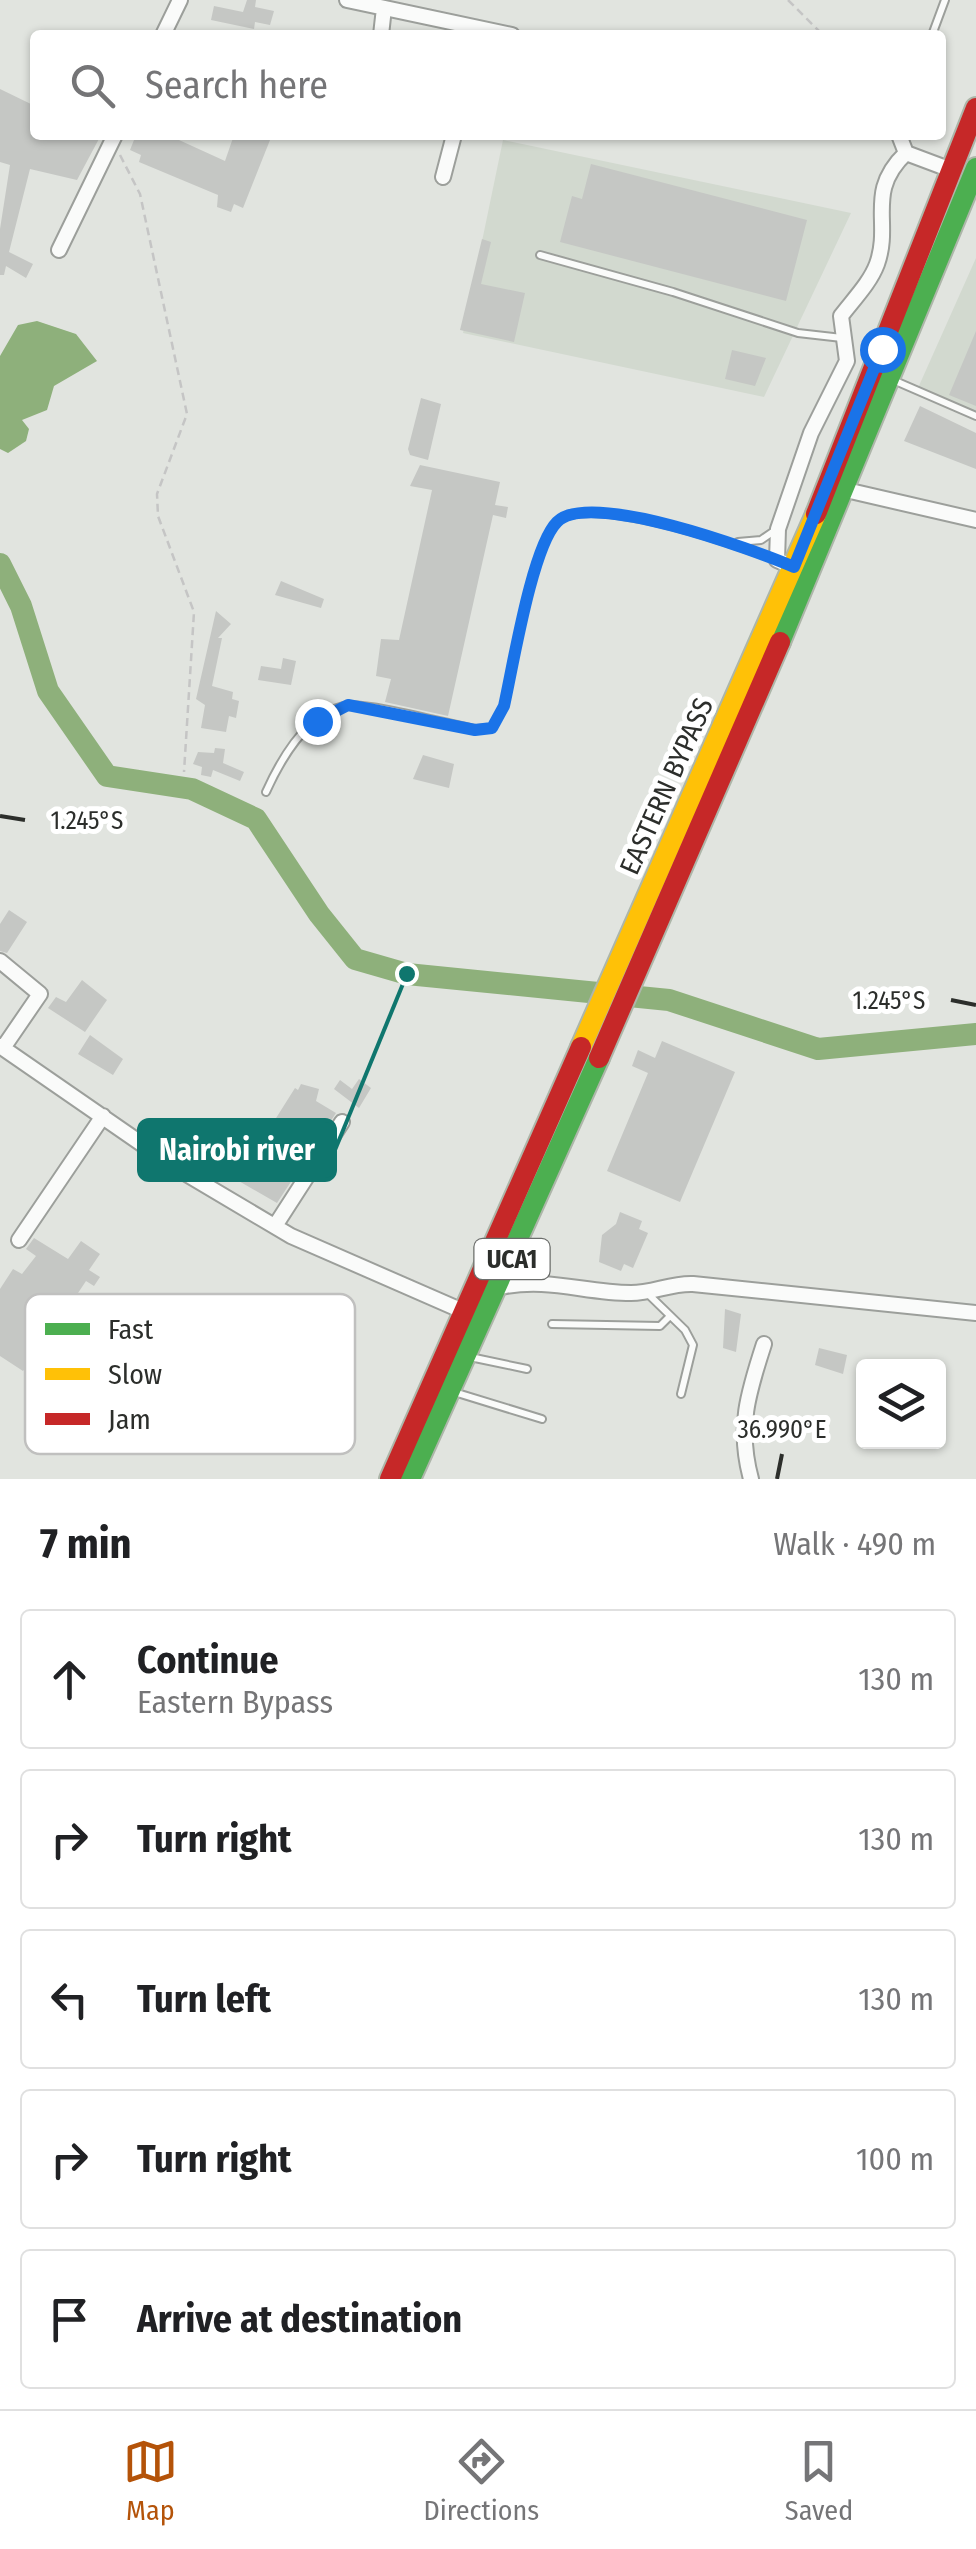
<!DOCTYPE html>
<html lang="en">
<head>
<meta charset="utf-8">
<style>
  body { margin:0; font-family:"Fira Sans Condensed",sans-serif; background:#f2f2f2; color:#202124 }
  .controls { position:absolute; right:30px; bottom:30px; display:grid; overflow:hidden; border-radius:10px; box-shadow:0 2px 8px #0004 }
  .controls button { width:90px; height:90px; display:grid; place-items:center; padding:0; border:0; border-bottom:2px solid #e0e0e0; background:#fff; color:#202124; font:50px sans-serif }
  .stop { position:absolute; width:30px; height:30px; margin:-22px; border:8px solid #1a73e8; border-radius:50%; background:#fff }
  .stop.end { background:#1a73e8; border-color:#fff; box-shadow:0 2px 10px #0008 }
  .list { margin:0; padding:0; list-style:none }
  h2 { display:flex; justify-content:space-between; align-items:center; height:130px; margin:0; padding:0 40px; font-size:42px }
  h2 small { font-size:32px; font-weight:400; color:#757577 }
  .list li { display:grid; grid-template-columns:65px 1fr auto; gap:30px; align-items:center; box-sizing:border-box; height:140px; margin:0 20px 20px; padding:0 20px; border:2px solid #e0e0e0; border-radius:10px }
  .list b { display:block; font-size:38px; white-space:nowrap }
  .list p { margin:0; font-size:32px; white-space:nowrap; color:#757577 }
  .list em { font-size:32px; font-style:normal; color:#757577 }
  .icon { flex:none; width:55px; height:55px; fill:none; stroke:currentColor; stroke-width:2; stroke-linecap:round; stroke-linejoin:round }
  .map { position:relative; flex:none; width:976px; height:1479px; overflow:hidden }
  .search { position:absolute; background:#fff; box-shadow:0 2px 8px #0004; left:30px; right:30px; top:30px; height:110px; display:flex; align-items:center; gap:25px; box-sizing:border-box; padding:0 35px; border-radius:10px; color:#757577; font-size:38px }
  .sheet { height:930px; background:#fff }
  nav { display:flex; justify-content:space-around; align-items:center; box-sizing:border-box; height:140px; border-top:2px solid #e0e0e0; background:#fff; font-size:28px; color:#757577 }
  nav a { display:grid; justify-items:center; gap:5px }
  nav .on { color:#b45309 }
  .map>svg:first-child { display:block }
</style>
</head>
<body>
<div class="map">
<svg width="976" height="1479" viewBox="0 0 976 1479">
  <rect width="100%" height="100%" fill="#e1e4df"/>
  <!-- built -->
  <path fill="#d2d9cf" d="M 503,140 L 851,213 L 764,397 L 463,333 Z
    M 976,258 L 976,413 L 918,388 Z"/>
  <!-- water -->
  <path fill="#8eb07b" d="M 37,321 L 76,334 L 97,361 L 54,386 L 47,410 L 22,420 L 29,429 L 26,441 L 8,453 L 0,449 L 0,356 L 18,325 Z"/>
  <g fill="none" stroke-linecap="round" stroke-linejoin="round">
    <!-- river -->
    <path stroke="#8eb07b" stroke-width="22" d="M 0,564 L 21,606 L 48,691 L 107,776 L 192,789 L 256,819 L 319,914 L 355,959 L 407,974 L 669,1000 L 818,1049 L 976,1034"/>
  </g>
  <!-- building -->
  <path fill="#c5c7c4" d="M 247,0 L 256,0 L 255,7 L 274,11 L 270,25 L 255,22 L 254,29 L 211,20 L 214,6 L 243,12 Z
    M 0,89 L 35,106 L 35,135 L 101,135 L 77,180 L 30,169 L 9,252 L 33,264 L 26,278 L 6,266 L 4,275 L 0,275 L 0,229 L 10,165 L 0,162 Z
    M 136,135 L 168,135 L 225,161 L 234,135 L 272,135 L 243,208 L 234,204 L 231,212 L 217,207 L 218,195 L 139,162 L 141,155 L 130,150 Z
    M 591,164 L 807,220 L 786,301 L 560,242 L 572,196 L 582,199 Z
    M 482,239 L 491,242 L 481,284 L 525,293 L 514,342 L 460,330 Z
    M 976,331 L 976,406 L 949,395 Z
    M 732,350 L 766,358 L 755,386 L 725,379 Z
    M 421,398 L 441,404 L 428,460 L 410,455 L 408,449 Z
    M 920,406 L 976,433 L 976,469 L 904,441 Z
    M 420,465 L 500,482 L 495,505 L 508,507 L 506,518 L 493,515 L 448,716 L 385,702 L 391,679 L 376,676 L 381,639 L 399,640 L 432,490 L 410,486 Z
    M 281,581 L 324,599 L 321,608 L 275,595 Z
    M 216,611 L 231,624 L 218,638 L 222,638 L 212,686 L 233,692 L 232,699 L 239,701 L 236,718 L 229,716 L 226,732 L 201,728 L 205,705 L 196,699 Z
    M 283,658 L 296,661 L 291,685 L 258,680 L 261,666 L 281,669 Z
    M 215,748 L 225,749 L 223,763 L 244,772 L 240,781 L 213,770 L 211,777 L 201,775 L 202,767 L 193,764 L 198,752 L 214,753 Z
    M 423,755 L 454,764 L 449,788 L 413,779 Z
    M 9,910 L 27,922 L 7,953 L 0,951 L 0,924 Z
    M 82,980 L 107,1000 L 85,1032 L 48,1008 L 56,997 L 66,1002 Z
    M 90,1035 L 123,1059 L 113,1075 L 78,1054 Z
    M 662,1041 L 735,1072 L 680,1202 L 607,1171 L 648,1073 L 632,1066 L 638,1050 L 655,1058 Z
    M 359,1079 L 371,1088 L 359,1108 L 334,1089 L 340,1080 L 352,1089 Z
    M 301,1084 L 319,1089 L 316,1101 L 336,1113 L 277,1203 L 237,1180 L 295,1088 L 298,1090 Z
    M 620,1212 L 642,1221 L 639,1229 L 648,1233 L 633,1268 L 624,1264 L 621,1271 L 599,1262 L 602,1235 L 616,1224 Z
    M 34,1238 L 68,1259 L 81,1241 L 100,1254 L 89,1270 L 100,1277 L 94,1286 L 86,1281 L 64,1314 L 67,1317 L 23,1371 L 0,1356 L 0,1289 L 13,1269 L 22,1274 L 36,1256 L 26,1249 Z
    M 725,1309 L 741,1314 L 736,1352 L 723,1348 Z
    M 819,1348 L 847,1355 L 843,1374 L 815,1365 Z"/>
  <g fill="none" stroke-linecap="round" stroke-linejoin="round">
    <!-- lane casing -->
    <g stroke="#9c9f9b" stroke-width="10">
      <path id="lane" d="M 932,35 L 945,0
        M 540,255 L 673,292 L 798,333 L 842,338
        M 893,380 L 976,416
        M 738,542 L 761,540 L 777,529
        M 266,792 C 280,761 306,715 343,706 C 365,701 449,724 475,729 L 492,728 L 504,706 C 513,666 531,550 556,523 C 584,491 738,545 776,560
        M 646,1292 L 685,1330 L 693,1345 L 681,1394
        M 552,1324 L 660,1326 L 669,1317
        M 470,1357 L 527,1369
        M 454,1392 L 542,1419"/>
    </g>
    <!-- street casing -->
    <g stroke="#9c9f9b" stroke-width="18">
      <path id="street" d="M 347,0 L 512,35
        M 163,35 L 180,0
        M 381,35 L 384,8
        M 899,135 L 906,153 L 954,171
        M 443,177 L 454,135
        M 59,250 L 115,135
        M 846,490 L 976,520
        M 793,567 L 777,560 L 778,529 L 811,433 L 847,361 L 841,316 C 853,300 870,283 877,264 C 892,222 865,192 906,153
        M 0,961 L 40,994 L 3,1048
        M 0,1046 L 178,1169 L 291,1236 L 465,1312
        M 275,1226 L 342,1122
        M 19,1240 L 103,1116
        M 500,1287 C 549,1277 584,1293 631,1293 C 653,1293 671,1283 693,1284 L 976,1313
        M 751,1479 C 737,1428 748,1393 764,1344"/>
    </g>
    <!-- fast casing -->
    <g stroke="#adb6a9" stroke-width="24">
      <path id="fast" d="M 780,642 L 976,168
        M 410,1479 L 599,1058"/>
    </g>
    <!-- slow casing -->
    <g stroke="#adb6a9" stroke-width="24">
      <path id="slow" d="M 581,1047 L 816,514"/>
    </g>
    <!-- jam casing -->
    <g stroke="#adb6a9" stroke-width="24">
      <path id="jam" d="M 816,514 L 976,108
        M 599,1058 L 780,642
        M 390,1479 L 581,1047"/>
    </g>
    <!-- path -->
    <path stroke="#c5c5c5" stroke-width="2.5" stroke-dasharray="8 5" stroke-linecap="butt" d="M 788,0 L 823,35
      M 120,155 L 140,194 L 187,414 L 157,494 L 158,516 L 194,612 L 184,772"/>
    <!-- lane -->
    <use href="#lane" stroke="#fafbfa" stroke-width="6"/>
    <!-- street -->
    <use href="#street" stroke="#fafbfa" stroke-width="14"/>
    <!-- fast -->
    <use href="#fast" stroke="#4caf50" stroke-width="20"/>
    <!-- slow -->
    <use href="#slow" stroke="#ffc107" stroke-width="20"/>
    <!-- jam -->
    <use href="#jam" stroke="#c62828" stroke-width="20"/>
  </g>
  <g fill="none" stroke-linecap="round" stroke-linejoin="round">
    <!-- route -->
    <path stroke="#1a73e8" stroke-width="12" d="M 317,721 L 348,705 L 475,730 L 492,728 L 504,706 C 513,666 532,547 557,522 C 589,489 754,550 794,567 L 882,349"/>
  </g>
  <!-- ticks -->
  <path fill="none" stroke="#2c2e2b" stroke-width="4" d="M 0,816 L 25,820M 951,1000 L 976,1005M 777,1479 L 782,1454"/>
  <g text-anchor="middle" stroke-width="10" stroke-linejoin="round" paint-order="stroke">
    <!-- shield labels -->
    <rect fill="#fff" stroke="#6b6d6b" stroke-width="2.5" x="474.5" y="1239" width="75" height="40" rx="8"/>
    <g font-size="25" font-weight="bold" fill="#2c2e2b">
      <text x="512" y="1268">UCA1</text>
    </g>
    <!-- street labels -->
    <g font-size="28" fill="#2c2e2b" stroke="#fff">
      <text transform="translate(666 786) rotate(-66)" y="10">EASTERN BYPASS</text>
    </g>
  </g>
  <!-- legend -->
  <rect x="25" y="1294" width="330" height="160" rx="15" fill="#fff" stroke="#c0c0bf" stroke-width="2.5"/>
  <rect x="45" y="1323" width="45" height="12" fill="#4caf50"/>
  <rect x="45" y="1368" width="45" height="12" fill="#ffc107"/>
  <rect x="45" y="1413" width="45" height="12" fill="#c62828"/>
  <g font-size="28" fill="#2c2e2b">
    <text x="108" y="1339">Fast</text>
    <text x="108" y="1384">Slow</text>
    <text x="108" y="1429">Jam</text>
  </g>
  <g font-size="25" text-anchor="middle" fill="#2c2e2b" stroke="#fff" stroke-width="10" stroke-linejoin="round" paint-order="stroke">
    <text x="87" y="829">1.245°S</text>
    <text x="889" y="1009">1.245°S</text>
    <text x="782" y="1438">36.990°E</text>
  </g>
  <!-- callouts -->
  <path fill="none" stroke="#0f766e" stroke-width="4" d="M407 974L335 1150"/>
  <circle fill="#0f766e" stroke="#fff" stroke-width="4" cx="407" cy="974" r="10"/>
  <rect fill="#0f766e" stroke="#0f766e" stroke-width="4" x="139" y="1120" width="196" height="60" rx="10"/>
  <g font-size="30" text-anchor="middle" font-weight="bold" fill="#fff">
    <text x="237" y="1160">Nairobi river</text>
  </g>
</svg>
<div class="controls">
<button><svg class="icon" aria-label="layers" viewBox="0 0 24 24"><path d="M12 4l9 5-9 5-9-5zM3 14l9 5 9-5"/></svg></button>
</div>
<div class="stop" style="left:882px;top:349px"></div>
<div class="stop end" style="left:317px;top:721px"></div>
<div class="search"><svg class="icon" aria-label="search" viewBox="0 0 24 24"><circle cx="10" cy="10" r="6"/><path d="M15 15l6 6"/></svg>Search here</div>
</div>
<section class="sheet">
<h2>7 min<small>Walk · 490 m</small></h2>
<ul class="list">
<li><svg class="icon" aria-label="ahead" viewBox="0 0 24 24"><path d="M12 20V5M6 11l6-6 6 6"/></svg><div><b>Continue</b><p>Eastern Bypass</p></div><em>130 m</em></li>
<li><svg class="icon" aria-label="right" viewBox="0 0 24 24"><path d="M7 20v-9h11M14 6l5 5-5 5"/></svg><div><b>Turn right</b></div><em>130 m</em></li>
<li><svg class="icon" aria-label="left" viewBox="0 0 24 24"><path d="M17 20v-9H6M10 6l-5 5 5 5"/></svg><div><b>Turn left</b></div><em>130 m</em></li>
<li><svg class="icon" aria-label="right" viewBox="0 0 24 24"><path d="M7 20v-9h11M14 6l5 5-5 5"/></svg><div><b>Turn right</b></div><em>100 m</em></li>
<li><svg class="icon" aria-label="arrive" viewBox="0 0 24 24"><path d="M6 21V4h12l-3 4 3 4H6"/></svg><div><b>Arrive at destination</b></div></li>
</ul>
</section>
<nav>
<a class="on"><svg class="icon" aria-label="map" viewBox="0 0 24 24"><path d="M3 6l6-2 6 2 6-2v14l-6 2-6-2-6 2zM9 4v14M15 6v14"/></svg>Map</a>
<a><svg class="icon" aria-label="directions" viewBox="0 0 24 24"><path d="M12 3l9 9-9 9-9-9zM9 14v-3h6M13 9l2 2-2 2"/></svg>Directions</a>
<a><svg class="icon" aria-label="saved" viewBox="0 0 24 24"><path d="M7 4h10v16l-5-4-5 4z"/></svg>Saved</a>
</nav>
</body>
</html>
